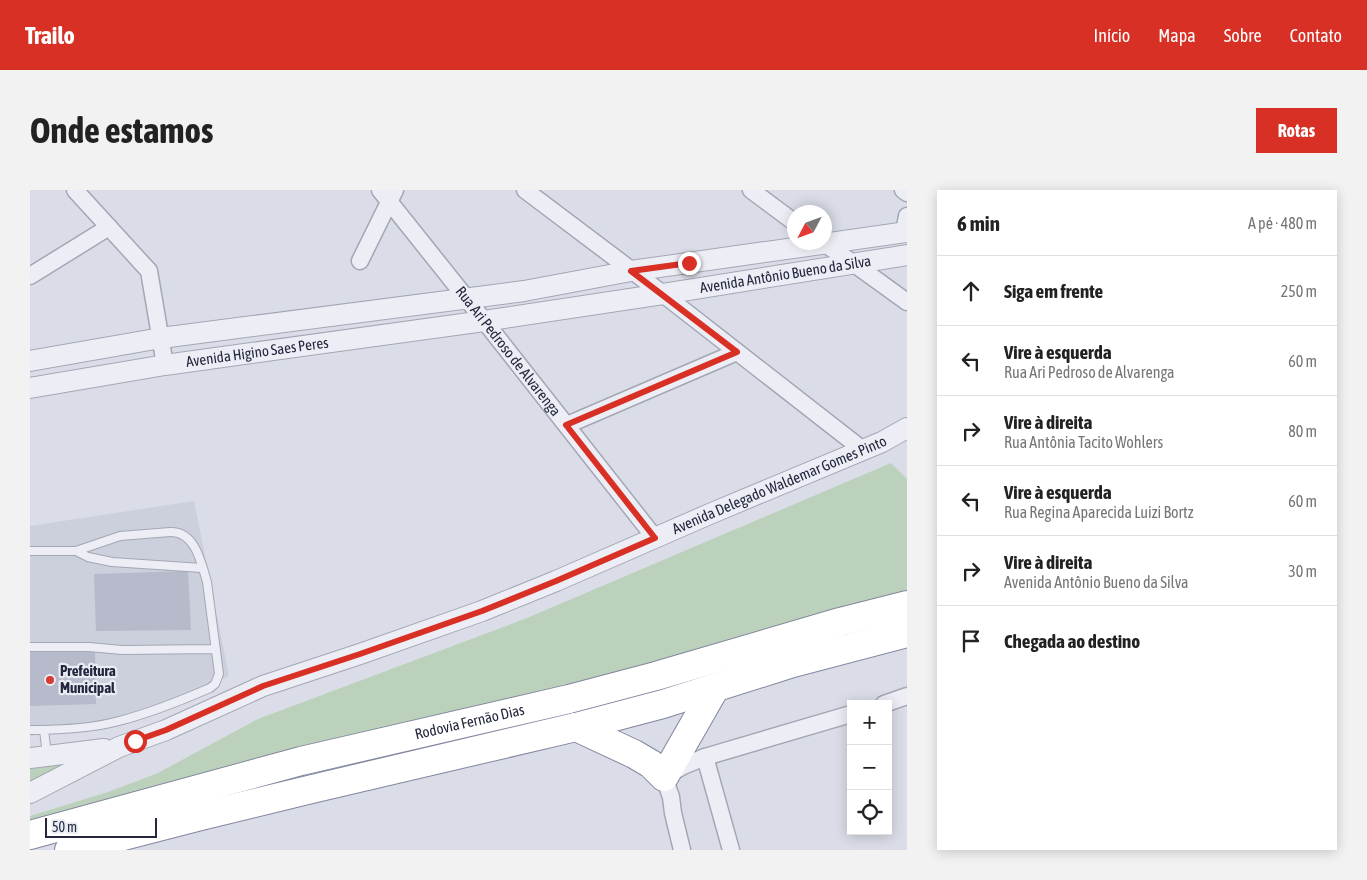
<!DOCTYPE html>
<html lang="pt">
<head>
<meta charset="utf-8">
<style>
  body { margin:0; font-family:"Asap Condensed",sans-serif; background:#f2f2f2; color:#222 }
  .controls { position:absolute; right:15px; bottom:15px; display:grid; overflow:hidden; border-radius:0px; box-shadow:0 2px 12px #0003 }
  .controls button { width:45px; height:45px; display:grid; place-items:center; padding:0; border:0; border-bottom:1px solid #e0e0e0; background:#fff; color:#222; font:25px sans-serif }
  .compass { position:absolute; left:757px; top:15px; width:45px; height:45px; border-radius:50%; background:#fff; box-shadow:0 2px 12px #0003; rotate:229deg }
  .scale { position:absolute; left:15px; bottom:12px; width:112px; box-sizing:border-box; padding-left:5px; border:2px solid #23283e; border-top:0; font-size:14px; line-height:18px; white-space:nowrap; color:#23283e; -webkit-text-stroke:4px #eaecf4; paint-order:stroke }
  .stop { position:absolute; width:15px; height:15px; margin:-11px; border:4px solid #d93025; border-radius:50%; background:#fff }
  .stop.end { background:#d93025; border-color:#fff; box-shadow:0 1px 5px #0008 }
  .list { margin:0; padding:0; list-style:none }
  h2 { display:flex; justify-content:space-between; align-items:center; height:65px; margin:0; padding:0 20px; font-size:21px }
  h2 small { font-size:16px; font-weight:400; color:#767676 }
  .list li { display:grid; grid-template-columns:32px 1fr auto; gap:15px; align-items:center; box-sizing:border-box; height:70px; padding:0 20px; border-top:1px solid #e0e0e0 }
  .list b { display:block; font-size:19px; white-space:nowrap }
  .list p { margin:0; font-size:16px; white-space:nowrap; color:#767676 }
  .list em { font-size:16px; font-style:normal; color:#767676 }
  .icon { flex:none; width:28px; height:28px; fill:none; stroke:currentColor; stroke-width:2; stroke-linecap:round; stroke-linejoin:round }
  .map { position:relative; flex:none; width:877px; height:660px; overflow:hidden; border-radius:0px }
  header { display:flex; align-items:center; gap:30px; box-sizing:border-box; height:70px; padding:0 25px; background:#d93025; color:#fff }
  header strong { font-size:24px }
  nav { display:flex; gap:28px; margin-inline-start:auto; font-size:18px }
  .intro { display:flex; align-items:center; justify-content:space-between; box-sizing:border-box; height:120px; padding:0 30px }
  h1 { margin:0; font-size:35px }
  .button { padding:12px 22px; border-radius:0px; background:#d93025; color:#fff; font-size:18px; font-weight:700 }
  main { display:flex; gap:30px; padding:0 30px }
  aside { flex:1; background:#fff; border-radius:0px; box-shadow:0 2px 12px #0003 }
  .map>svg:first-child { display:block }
</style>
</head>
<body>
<header>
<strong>Trailo</strong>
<nav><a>Início</a><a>Mapa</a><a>Sobre</a><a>Contato</a></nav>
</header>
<div class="intro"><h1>Onde estamos</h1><a class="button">Rotas</a></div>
<main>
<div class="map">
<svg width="877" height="660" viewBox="0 0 877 660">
  <rect width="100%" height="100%" fill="#dadde7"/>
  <!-- built -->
  <path fill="#cccfdc" d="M 164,311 L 199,486 L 102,529 L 0,546 L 0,336 Z"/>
  <!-- green -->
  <path fill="#bcd1bb" d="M 861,273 L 877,289 L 877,400 L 624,474 L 0,644 L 0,626 L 78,602 L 128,583 L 228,529 L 497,428 Z
    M 0,572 L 32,573 L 33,577 L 0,593 Z"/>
  <!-- building -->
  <path fill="#b7baca" d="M 158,381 L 161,440 L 66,441 L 64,384 Z
    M 65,459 L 66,514 L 0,516 L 0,461 Z"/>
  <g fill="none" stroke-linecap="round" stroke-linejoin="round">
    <!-- service casing -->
    <g stroke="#a3a7b4" stroke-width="10">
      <path id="service" d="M 0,361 L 46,361 L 90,346 L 140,342 C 165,341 171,372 177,392 L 189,484 L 185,494 L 180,498 C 150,511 120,523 89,531 C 60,539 29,540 0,540
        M 46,361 L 58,367 L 82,372 L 172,378
        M 0,457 L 59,457 L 92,460 L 185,459
        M 14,540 L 17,565"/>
    </g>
    <!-- minor casing -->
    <g stroke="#a3a7b4" stroke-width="19">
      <g id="minor">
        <path d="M 45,0 L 119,81 L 135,175"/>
        <path id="s1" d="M 350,0 L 437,109 L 625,348"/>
        <path d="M 495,0 L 633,104 L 833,260"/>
        <path d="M 721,0 L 764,32"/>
        <path d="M 873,0 L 877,3"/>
        <path d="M 874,43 L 877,26"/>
        <path d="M 792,52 L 823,73 L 877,112"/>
        <path d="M 330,71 L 365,0"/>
        <path d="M 0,86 L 79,37"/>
        <path d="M 537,235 L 707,162"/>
        <path d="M 854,514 L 877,506"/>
        <path d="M 675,567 L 701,660"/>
        <path d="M 652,660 L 643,623 L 641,607 L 634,587 L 653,576 L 675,567 L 821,524"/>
      </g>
    </g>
    <!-- tertiary casing -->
    <g stroke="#a3a7b4" stroke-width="22">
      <g id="tertiary">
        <path d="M 0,171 L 131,148 L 494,101 L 601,81 L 877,42"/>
        <path id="s2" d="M 0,198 L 135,175 L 454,131 L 633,104 L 877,65"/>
        <path d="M 0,568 L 74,559"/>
        <path id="s3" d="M 0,603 L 89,557 L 136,540 L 233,496 L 330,464 L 452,421 L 526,391 L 682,323 L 852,252 L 877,238"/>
      </g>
    </g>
    <!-- motorway casing -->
    <g stroke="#81869e" stroke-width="30">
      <g id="motorway">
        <path d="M 546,537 L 604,564 L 621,574 L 634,587 L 685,498"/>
        <path id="s4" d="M 0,645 L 271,571 L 539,509 L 626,486 L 810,432 L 877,415"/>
        <path d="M 39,660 L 171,626 L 282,599 L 546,537 L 633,514 L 763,473 L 877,443"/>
      </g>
    </g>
    <!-- service -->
    <use href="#service" stroke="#edeef5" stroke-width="8"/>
    <!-- minor -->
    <use href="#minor" stroke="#edeef5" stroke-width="16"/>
    <!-- tertiary -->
    <use href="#tertiary" stroke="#edeef5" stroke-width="20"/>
    <!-- motorway -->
    <use href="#motorway" stroke="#fff" stroke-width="28"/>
  </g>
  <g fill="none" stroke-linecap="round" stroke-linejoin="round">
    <!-- route -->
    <path stroke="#d93025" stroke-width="6" d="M 105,551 L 136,540 L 233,496 L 330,464 L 452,421 L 526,391 L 625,348 L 536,235 L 707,162 L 601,81 L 659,73"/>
  </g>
  <!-- markers -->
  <circle fill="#d93b32" stroke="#eaecf4" stroke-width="2" cx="20" cy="490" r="5"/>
  <g text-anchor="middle" stroke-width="4.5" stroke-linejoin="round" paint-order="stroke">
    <!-- street labels -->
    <g font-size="15" fill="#23283e" stroke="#eaecf4">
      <text dy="5" stroke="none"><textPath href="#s2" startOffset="764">Avenida Antônio Bueno da Silva</textPath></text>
      <text dy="5" stroke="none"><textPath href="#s2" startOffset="230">Avenida Higino Saes Peres</textPath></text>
      <text dy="5" stroke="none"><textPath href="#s1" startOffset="206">Rua Ari Pedroso de Alvarenga</textPath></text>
      <text dy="5" stroke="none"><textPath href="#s3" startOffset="811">Avenida Delegado Waldemar Gomes Pinto</textPath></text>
      <text dy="5" stroke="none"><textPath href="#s4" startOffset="454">Rodovia Fernão Dias</textPath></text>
    </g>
    <!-- poi labels -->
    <g font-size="15" font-weight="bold" fill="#23283e" stroke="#eaecf4" text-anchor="start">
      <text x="30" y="486">Prefeitura<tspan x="30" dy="17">Municipal</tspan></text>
    </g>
  </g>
</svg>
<div class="controls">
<button>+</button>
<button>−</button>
<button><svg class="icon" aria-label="locate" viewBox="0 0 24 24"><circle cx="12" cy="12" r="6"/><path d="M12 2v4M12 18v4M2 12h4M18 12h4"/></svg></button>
</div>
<svg class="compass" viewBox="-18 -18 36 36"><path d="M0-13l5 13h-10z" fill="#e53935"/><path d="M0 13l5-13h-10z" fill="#767676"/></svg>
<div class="scale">50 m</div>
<div class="stop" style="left:105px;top:551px"></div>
<div class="stop end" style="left:659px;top:73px"></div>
</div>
<aside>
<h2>6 min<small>A pé · 480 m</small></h2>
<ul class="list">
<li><svg class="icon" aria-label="ahead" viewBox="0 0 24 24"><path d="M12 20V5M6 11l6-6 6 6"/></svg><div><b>Siga em frente</b></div><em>250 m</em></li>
<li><svg class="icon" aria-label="left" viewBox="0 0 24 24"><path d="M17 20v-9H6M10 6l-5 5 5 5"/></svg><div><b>Vire à esquerda</b><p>Rua Ari Pedroso de Alvarenga</p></div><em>60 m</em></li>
<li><svg class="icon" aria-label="right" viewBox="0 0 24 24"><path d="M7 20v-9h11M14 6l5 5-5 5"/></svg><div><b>Vire à direita</b><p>Rua Antônia Tacito Wohlers</p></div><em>80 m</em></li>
<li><svg class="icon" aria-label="left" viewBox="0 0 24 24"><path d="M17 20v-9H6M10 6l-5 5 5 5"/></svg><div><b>Vire à esquerda</b><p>Rua Regina Aparecida Luizi Bortz</p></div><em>60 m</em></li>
<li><svg class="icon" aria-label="right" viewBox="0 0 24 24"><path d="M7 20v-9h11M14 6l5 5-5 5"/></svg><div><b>Vire à direita</b><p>Avenida Antônio Bueno da Silva</p></div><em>30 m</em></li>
<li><svg class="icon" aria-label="arrive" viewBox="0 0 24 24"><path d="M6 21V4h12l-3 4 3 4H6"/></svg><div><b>Chegada ao destino</b></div></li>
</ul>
</aside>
</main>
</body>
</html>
